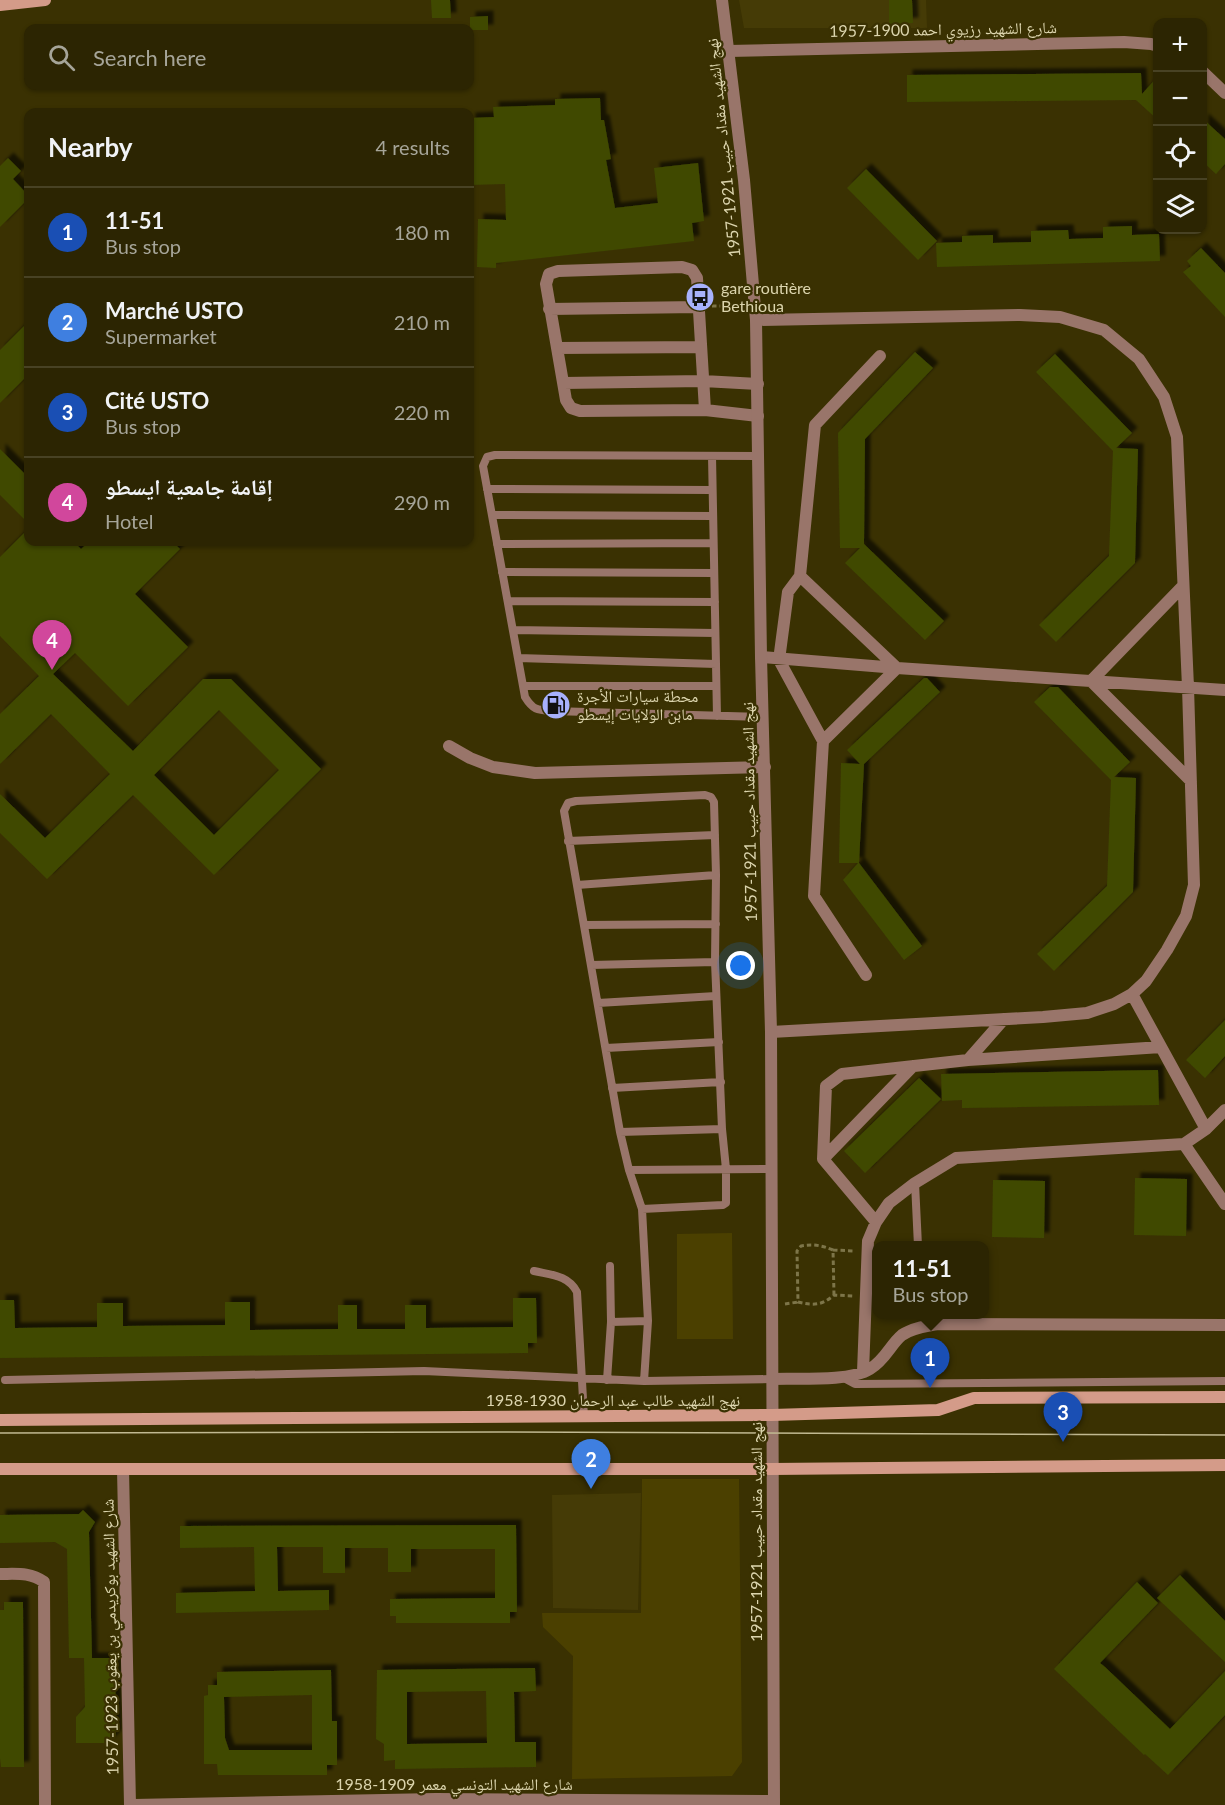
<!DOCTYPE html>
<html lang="en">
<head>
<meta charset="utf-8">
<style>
  body { margin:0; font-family:Lato,"Noto Naskh Arabic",sans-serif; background:#383111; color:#f1f3f6 }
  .controls { position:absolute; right:18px; top:18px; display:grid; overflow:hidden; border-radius:12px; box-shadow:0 2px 4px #0004 }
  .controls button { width:54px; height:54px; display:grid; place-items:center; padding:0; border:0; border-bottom:2px solid #484224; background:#2c2502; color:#f1f3f6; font:30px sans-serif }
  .you { position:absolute; left:741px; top:966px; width:21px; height:21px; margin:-15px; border:4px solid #fff; border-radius:50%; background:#1a73e8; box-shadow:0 0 0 9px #1a73e833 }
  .badge { display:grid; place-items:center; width:39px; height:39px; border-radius:50%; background:#a7b1fc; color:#fff; font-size:20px; font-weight:700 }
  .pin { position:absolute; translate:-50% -50px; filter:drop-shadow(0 2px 3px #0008) }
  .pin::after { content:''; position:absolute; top:32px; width:21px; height:18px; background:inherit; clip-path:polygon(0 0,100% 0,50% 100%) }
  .popup { position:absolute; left:872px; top:1241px; width:117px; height:78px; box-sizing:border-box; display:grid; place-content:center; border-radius:12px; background:#2c2502; filter:drop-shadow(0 2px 4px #0005); font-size:20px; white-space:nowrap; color:#a6a599 }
  .popup b { font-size:22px; color:#f1f3f6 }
  .popup::after { content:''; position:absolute; left:50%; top:100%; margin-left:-12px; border:12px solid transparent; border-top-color:#2c2502 }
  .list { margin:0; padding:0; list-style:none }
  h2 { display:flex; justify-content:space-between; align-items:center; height:78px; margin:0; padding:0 24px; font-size:26px }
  h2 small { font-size:20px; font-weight:400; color:#a6a599 }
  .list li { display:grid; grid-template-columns:39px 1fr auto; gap:18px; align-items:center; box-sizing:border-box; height:90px; padding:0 24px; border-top:2px solid #484224 }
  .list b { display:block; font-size:22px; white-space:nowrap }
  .list p { margin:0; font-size:20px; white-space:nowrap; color:#a6a599 }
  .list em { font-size:20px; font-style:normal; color:#a6a599 }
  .icon { flex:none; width:33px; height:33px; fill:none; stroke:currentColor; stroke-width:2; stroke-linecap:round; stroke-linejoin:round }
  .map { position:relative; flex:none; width:1225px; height:1805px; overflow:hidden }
  .search { position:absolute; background:#2c2502; box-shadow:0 2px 4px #0004; left:24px; top:24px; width:450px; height:66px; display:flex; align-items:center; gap:15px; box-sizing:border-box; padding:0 21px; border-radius:12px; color:#a6a599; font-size:22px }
  .panel { position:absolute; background:#2c2502; box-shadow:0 2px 4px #0004; left:24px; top:108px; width:450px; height:438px; border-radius:12px }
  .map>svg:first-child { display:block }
</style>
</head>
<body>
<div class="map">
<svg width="1225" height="1805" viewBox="0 0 1225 1805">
  <defs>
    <filter id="shadow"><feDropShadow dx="5.5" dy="-5.5" stdDeviation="1.5" flood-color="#0009"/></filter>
  </defs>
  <rect width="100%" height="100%" fill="#3a3102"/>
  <!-- built -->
  <path fill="#453b06" d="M 739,0 L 926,0 L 927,28 L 744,28 Z
    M 641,1493 L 638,1610 L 553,1608 L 552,1495 Z"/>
  <!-- green -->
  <path fill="#4b4000" d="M 732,1233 L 733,1339 L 677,1339 L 677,1234 Z
    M 642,1479 L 739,1479 L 742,1762 L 732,1776 L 572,1779 L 573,1656 L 543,1627 L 542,1613 L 641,1613 Z"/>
  <!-- building -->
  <path fill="#3f4905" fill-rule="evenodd" filter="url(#shadow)" d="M 431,0 L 450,0 L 451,18 L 432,18 Z
    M 889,0 L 912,0 L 913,23 L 889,24 Z
    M 488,16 L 488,30 L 470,30 L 470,17 Z
    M 1141,73 L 1142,94 L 1158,76 L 1158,120 L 1136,100 L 907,102 L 907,75 Z
    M 600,98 L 601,120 L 604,120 L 611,159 L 606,160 L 615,208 L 658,203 L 654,168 L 698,163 L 704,221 L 692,223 L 694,241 L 496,263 L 496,268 L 477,267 L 478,219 L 506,220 L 505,184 L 470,185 L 470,118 L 494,117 L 493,107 L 555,105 L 555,99 Z
    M 1203,119 L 1225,139 L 1225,164 L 1216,174 L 1203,162 Z
    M 8,158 L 21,171 L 13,179 L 28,195 L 28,199 L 0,227 L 0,166 Z
    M 866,169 L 937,241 L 918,260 L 847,188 Z
    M 1132,226 L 1132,235 L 1159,234 L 1160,261 L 937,267 L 936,243 L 962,242 L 962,236 L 993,235 L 993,243 L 1031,242 L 1031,231 L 1068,230 L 1069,239 L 1103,238 L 1103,227 Z
    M 1201,248 L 1225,273 L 1225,317 L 1183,272 L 1191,266 L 1187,261 Z
    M 28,322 L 28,375 L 0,403 L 0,350 Z
    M 915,352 L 933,368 L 865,439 L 864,544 L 944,621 L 925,640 L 845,563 L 860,548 L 840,548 L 838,433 Z
    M 1055,354 L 1132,433 L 1116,448 L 1138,449 L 1135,563 L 1056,642 L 1039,625 L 1109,556 L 1113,451 L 1036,372 Z
    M 0,449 L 28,477 L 28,523 L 0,495 Z
    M 28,529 L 28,542 L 74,542 L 81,549 L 89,542 L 173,542 L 180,549 L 135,594 L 188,647 L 128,706 L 75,653 L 53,674 L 133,751 L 203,679 L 231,679 L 321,769 L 214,875 L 133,795 L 47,879 L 0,833 L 0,794 L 45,838 L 110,774 L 51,714 L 0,764 L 0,714 L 39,676 L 0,636 L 0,557 ZM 219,710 L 279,770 L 214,835 L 154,775 Z
    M 924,678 L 927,678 L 940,692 L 864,764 L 859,863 L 922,946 L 904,960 L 843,880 L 858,863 L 839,863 L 841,763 L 860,764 L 847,750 Z
    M 1050,687 L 1058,687 L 1130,762 L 1114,777 L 1136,778 L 1133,892 L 1054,971 L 1037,954 L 1107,886 L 1111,780 L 1034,702 Z
    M 1225,1020 L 1225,1056 L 1205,1078 L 1186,1060 Z
    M 1158,1070 L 1159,1105 L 962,1108 L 962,1100 L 942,1101 L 941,1074 Z
    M 919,1078 L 941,1099 L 865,1173 L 844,1151 Z
    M 1135,1178 L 1187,1179 L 1186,1236 L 1134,1235 Z
    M 993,1180 L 1045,1181 L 1044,1238 L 992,1237 Z
    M 513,1298 L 536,1298 L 537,1343 L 528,1343 L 528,1353 L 0,1358 L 0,1300 L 14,1300 L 15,1328 L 97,1327 L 97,1303 L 123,1303 L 123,1326 L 225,1325 L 225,1302 L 250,1302 L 250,1330 L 338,1329 L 338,1305 L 357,1305 L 357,1329 L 405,1329 L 405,1305 L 426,1305 L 426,1328 L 513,1327 Z
    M 83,1510 L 95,1522 L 89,1532 L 92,1658 L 69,1658 L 67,1549 L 55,1542 L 0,1543 L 0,1515 L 79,1514 Z
    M 516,1525 L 517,1612 L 510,1612 L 510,1623 L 396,1623 L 396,1616 L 390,1616 L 390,1599 L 495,1598 L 495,1549 L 411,1549 L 411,1572 L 388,1572 L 388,1548 L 345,1548 L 345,1573 L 323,1573 L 323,1547 L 277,1547 L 278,1591 L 329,1590 L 329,1610 L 176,1613 L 176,1593 L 255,1591 L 254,1547 L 180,1548 L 180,1526 Z
    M 1180,1575 L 1225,1621 L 1225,1662 L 1157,1598 Z
    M 1137,1582 L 1158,1603 L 1100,1663 L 1105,1667 L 1170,1729 L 1225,1671 L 1225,1715 L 1168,1775 L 1145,1754 L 1144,1755 L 1054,1669 Z
    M 4,1602 L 23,1602 L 24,1767 L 1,1767 L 0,1758 L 0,1610 L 4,1610 Z
    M 84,1658 L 115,1658 L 116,1735 L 109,1743 L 76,1743 L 76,1717 L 85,1707 Z
    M 535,1668 L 536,1691 L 514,1692 L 515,1742 L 536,1742 L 536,1767 L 395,1769 L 395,1760 L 384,1761 L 384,1744 L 376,1739 L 377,1670 ZM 486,1691 L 487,1743 L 407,1744 L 407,1692 Z
    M 331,1670 L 332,1721 L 337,1721 L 337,1765 L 327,1765 L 327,1775 L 218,1775 L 217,1764 L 204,1764 L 204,1696 L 208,1695 L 208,1685 L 217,1685 L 217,1672 ZM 312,1695 L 312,1750 L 229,1750 L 225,1738 L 224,1697 Z"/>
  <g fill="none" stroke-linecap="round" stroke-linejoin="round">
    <!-- path -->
    <path stroke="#7d7549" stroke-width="3" stroke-dasharray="4.5 3" stroke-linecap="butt" d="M 712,306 L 741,306
      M 833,1250 L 855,1251
      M 834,1295 L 833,1250 C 821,1245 813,1244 801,1246 L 797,1251 L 798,1302 C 813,1306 823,1305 834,1295 L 853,1296
      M 785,1304 L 798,1302"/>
    <!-- service -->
    <path stroke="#99756a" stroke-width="8" d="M 712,456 L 717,716
      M 759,456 L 495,455 L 487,457 L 483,466 L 525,697 C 533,710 537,710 552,711 L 763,717
      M 487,489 L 712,490
      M 492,515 L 713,516
      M 497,544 L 713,543
      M 502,572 L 714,573
      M 508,601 L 715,602
      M 513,630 L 715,633
      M 518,658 L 716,664
      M 523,686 L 716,686
      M 568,841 L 715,835
      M 577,885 L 716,875
      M 584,925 L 716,924
      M 591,965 L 715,962
      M 598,1003 L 716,996
      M 606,1048 L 719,1042
      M 612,1088 L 721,1082
      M 620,1132 L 722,1129
      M 629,1170 L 771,1169
      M 915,1183 L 918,1246
      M 642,1209 L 723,1205 L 726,1203 L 726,1169 L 722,1129 L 715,962 L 716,875 L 714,802 L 711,797 L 705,795 L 576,801 L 568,803 L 564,811 L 620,1132 L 629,1170 L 642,1209 L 648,1321 L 644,1381
      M 534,1271 C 551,1275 568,1275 577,1292 L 584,1417
      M 611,1322 L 648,1321
      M 842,1377 L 855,1384 L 1225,1381
      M 5,1380 L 424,1371 L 644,1381 L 772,1379
      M 607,1380 L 611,1322 L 610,1266"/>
    <!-- minor -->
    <path stroke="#99756a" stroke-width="12" d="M 729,51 L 1124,42 L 1151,44 L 1158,46
      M 1202,71 L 1225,93
      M 549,309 L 698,307
      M 756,320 L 1020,315 L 1060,317 L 1104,330 L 1139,359 L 1164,397 L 1177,437 L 1188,687 L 1194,885 L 1186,916 L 1167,950 L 1146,981 L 1132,994 L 1114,1004 L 1087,1013 L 1043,1017 L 771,1032
      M 557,348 L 701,347
      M 563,383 L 703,381 L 758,384
      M 705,410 L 697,278 L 692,270 L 682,267 L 558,271 L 549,274 L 546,284 L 566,400 L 571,408 L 580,411 L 705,410 L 758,416
      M 800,576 L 788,592 L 779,660 L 823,741 L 814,896 L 866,975
      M 1183,586 L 1091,681 L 1191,781
      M 761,657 L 897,668 L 1225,690
      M 823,741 L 897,668 L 800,576 L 815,425 L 880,356
      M 449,746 L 470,758 L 493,767 L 535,773 L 765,767
      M 1132,994 L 1206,1129
      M 968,1060 L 1161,1047
      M 1184,1144 L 1206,1129 L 1225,1110
      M 823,1159 L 913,1066
      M 876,1222 L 823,1159 L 826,1086 L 842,1074 L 968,1060 L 1004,1019
      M 863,1372 L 868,1241 L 876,1222 L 889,1203 L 915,1183 L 956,1158 L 1184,1144 L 1225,1204
      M 772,1379 C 798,1378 849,1382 870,1369 C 886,1359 890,1345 902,1335 C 912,1328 927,1326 938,1324 L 1225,1325
      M 123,1469 L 130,1805
      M 0,1574 C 17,1574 30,1572 44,1582 L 45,1805
      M 134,1805 L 436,1799 L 774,1801"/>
    <!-- tertiary -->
    <path stroke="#99756a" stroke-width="12" d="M 722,0 L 744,180 L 756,320 L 761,657 L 771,1032 L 774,1805"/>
    <!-- secondary -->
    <path stroke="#d49b89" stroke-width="12" d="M 0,5 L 45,0
      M 0,1420 L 772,1415 L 938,1410 L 974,1398 L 1225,1397
      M 0,1469 L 772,1469 L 1225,1465"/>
    <!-- tram -->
    <path stroke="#c1b991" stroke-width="1.5" d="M 0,1433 L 499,1432 L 1225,1435"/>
  </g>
  <!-- icons -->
  <defs>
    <g id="bus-disc" transform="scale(1.5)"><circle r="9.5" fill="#a7b1fc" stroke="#3a3102"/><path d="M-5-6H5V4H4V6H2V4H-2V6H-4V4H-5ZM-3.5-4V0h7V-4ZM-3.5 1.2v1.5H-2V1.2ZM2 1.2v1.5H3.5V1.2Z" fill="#111"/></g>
    <g id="fuel-disc" transform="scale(1.5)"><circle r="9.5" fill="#a7b1fc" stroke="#3a3102"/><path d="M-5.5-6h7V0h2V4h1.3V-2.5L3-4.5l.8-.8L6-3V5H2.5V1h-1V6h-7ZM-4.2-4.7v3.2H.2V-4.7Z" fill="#111"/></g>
  </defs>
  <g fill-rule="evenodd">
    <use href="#bus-disc" x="700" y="297"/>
    <use href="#fuel-disc" x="556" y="705"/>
  </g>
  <g text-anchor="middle" stroke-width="4.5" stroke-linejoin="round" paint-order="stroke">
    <!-- street labels -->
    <g font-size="16" fill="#dcd5ae" stroke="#3a3102">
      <text transform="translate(943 29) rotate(-1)" y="6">شارع الشهيد رزيوي احمد 1900-1957</text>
      <text transform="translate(723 148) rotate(-96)" y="6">نهج الشهيد مقداد حبيب 1921-1957</text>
      <text transform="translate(749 812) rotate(-91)" y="6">نهج الشهيد مقداد حبيب 1921-1957</text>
      <text x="613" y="1406">نهج الشهيد طالب عبد الرحمان 1930-1958</text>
      <text transform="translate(756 1532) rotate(-90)" y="6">نهج الشهيد مقداد حبيب 1921-1957</text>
      <text transform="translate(110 1637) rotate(-91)" y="6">شارع الشهيد بوكريدمي بن يعقوب 1923-1957</text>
      <text x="454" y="1790">شارع الشهيد التونسي معمر 1909-1958</text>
    </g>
    <!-- poi labels -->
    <g font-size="16" fill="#dcd5ae" stroke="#3a3102" text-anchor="start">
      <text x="721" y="294">gare routière<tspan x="721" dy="18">Bethioua</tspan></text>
      <text x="577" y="702">محطة سيارات الأجرة<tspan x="577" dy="18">مابن الولايات إيسطو</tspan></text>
    </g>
  </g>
</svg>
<div class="controls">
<button>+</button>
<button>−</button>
<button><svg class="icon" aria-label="locate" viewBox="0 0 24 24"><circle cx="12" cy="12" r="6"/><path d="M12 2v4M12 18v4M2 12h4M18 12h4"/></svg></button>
<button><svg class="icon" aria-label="layers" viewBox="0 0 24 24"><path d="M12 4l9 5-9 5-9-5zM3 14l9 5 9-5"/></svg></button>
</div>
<div class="you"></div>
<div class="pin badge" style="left:930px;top:1388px;background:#1a4fb4">1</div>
<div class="popup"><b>11-51</b>Bus stop</div>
<div class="pin badge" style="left:591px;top:1489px;background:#3f7fe0">2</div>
<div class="pin badge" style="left:1063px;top:1442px;background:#1a4fb4">3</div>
<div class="pin badge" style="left:52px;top:670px;background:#d1479c">4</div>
<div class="search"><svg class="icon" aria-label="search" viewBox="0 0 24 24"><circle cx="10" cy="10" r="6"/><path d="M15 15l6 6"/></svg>Search here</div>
<section class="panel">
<h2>Nearby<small>4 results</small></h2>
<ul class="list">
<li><span class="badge" style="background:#1a4fb4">1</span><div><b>11-51</b><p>Bus stop</p></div><em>180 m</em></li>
<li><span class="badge" style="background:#3f7fe0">2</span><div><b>Marché USTO</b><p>Supermarket</p></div><em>210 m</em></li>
<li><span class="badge" style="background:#1a4fb4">3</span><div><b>Cité USTO</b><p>Bus stop</p></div><em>220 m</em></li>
<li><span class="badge" style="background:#d1479c">4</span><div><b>إقامة جامعية ايسطو</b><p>Hotel</p></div><em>290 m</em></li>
</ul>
</section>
</div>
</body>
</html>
